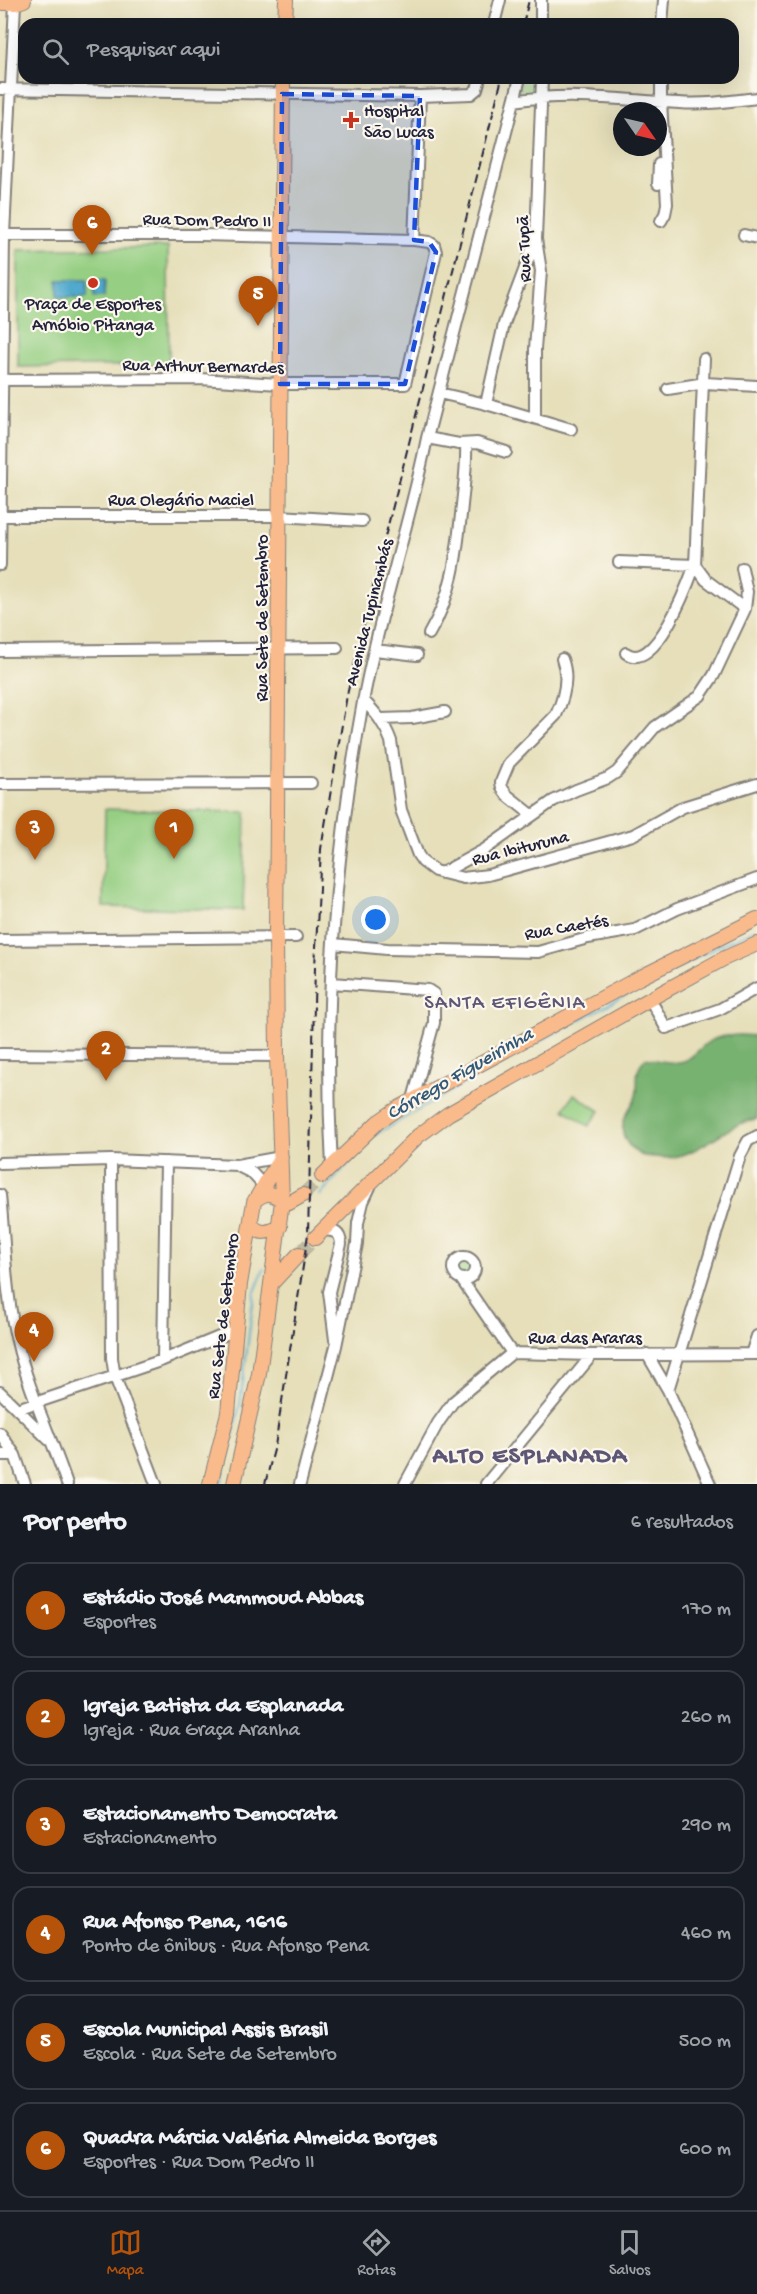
<!DOCTYPE html>
<html lang="pt">
<head>
<meta charset="utf-8">
<style>
  body { margin:0; font-family:"Gochi Hand",sans-serif; background:#242831; color:#f1f3f6 }
  .compass { position:absolute; left:613px; top:102px; width:54px; height:54px; border-radius:50%; background:#171b24; box-shadow:0 6px 24px #0002; rotate:124deg }
  .you { position:absolute; left:376px; top:920px; width:21px; height:21px; margin:-15px; border:4px solid #fff; border-radius:50%; background:#1a73e8; box-shadow:0 0 0 9px #1a73e833 }
  .badge { display:grid; place-items:center; width:39px; height:39px; border-radius:50%; background:#b45309; color:#fff; font-size:20px; font-weight:700 }
  .pin { position:absolute; translate:-50% -50px; filter:drop-shadow(0 2px 3px #0008) }
  .pin::after { content:''; position:absolute; top:32px; width:21px; height:18px; background:inherit; clip-path:polygon(0 0,100% 0,50% 100%) }
  .list { margin:0; padding:0; list-style:none }
  h2 { display:flex; justify-content:space-between; align-items:center; height:78px; margin:0; padding:0 24px; font-size:26px }
  h2 small { font-size:20px; font-weight:400; color:#9ea1a6 }
  .list li { display:grid; grid-template-columns:39px 1fr auto; gap:18px; align-items:center; box-sizing:border-box; height:96px; margin:0 12px 12px; padding:0 12px; border:2px solid #363941; border-radius:18px }
  .list b { display:block; font-size:22px; white-space:nowrap }
  .list p { margin:0; font-size:20px; white-space:nowrap; color:#9ea1a6 }
  .list em { font-size:20px; font-style:normal; color:#9ea1a6 }
  .icon { flex:none; width:33px; height:33px; fill:none; stroke:currentColor; stroke-width:2; stroke-linecap:round; stroke-linejoin:round }
  .map { position:relative; flex:none; width:757px; height:1484px; overflow:hidden }
  .search { position:absolute; background:#171b24; box-shadow:0 6px 24px #0002; left:18px; right:18px; top:18px; height:66px; display:flex; align-items:center; gap:15px; box-sizing:border-box; padding:0 21px; border-radius:18px; color:#9ea1a6; font-size:22px }
  .sheet { height:726px; background:#171b24 }
  nav { display:flex; justify-content:space-around; align-items:center; box-sizing:border-box; height:84px; border-top:2px solid #363941; background:#171b24; font-size:16px; color:#9ea1a6 }
  nav a { display:grid; justify-items:center; gap:3px }
  nav .on { color:#b45309 }
  .map>svg:first-child { display:block }
</style>
</head>
<body>
<div class="map">
<svg width="757" height="1484" viewBox="0 0 757 1484">
  <rect width="100%" height="100%" fill="#fbf7ec"/>
  <filter id="ink" filterUnits="userSpaceOnUse"><feTurbulence type="fractalNoise" baseFrequency=".0167" numOctaves="2"/><feDisplacementMap in="SourceGraphic" scale="12" xChannelSelector="R" yChannelSelector="G"/><feConvolveMatrix kernelMatrix="1 2 1 2 8 2 1 2 1" color-interpolation-filters="sRGB"/></filter>
  <filter id="wash" filterUnits="userSpaceOnUse"><feTurbulence type="fractalNoise" baseFrequency=".008" numOctaves="4" result="noise"/><feDisplacementMap in="SourceGraphic" scale="24" xChannelSelector="R" yChannelSelector="G"/><feGaussianBlur stdDeviation="1.35" result="paint"/><feColorMatrix in="noise" values="0 0 0 0 0 0 0 0 0 0 0 0 0 0 0 0 0 1.4 0 .05"/><feComposite in="paint" operator="in"/></filter>
  <g filter="url(#wash)">
    <rect width="100%" height="100%" fill="#e6dfba"/>
    <!-- green -->
    <path fill="#96cf83" stroke="#5c785f" stroke-width="1.5" d="M 522,78 L 540,78 L 540,94 L 518,95 Z
      M 168,247 L 169,365 L 18,367 L 18,250 Z
      M 105,809 L 246,812 L 243,910 L 103,907 Z
      M 574,1094 L 600,1111 L 589,1126 L 564,1109 Z
      M455 1267a10 10 0 1 1 20 0a10 10 0 1 1-20 0Z"/>
    <!-- forest -->
    <path fill="#78b271" stroke="#4d6a56" stroke-width="1.5" d="M 739,1035 L 757,1036 L 757,1119 C 717,1126 698,1163 655,1157 C 650,1156 645,1157 641,1155 C 630,1150 621,1137 623,1125 C 623,1115 633,1106 636,1096 C 640,1079 632,1071 646,1058 C 657,1060 669,1064 680,1062 C 691,1060 698,1050 707,1043 C 716,1036 728,1036 739,1035 Z"/>
    <!-- water -->
    <path fill="#51a9ce" stroke="#3a6684" stroke-width="1.5" d="M 58,280 L 87,280 L 87,297 L 58,297 Z
      M 95,280 L 105,280 L 104,297 L 94,297 Z"/>
    <g fill="none" stroke-linecap="round" stroke-linejoin="round">
      <!-- stream -->
      <path stroke="#51a9ce" stroke-width="2" d="M 320,1195 L 373,1136 L 534,1044 L 720,945 L 757,929
        M 221,1484 L 240,1404 L 254,1294 L 264,1269"/>
    </g>
  </g>
  <g filter="url(#ink)">
    <g fill="none" stroke-linecap="round" stroke-linejoin="round">
      <!-- major-tunnel -->
      <path stroke="#bfb9a1" stroke-width="14" stroke-dasharray="14 7" stroke-linecap="butt" d="M 303,1195 L 322,1176
        M 299,1254 L 315,1238"/>
      <!-- minor casing -->
      <g stroke="#84807a" stroke-width="14">
        <path id="minor" d="M 541,0 L 541,24
          M 494,24 L 500,0
          M 662,24 L 664,0
          M 661,78 L 661,101 L 667,204 L 665,214 L 661,221
          M 0,89 L 420,96 L 471,94 L 477,89 L 480,78
          M 514,101 C 570,92 623,100 679,103 C 705,105 732,101 757,98
          M 658,184 L 659,164
          M 0,235 L 201,235 L 414,240 L 429,242 L 434,245 L 436,252 L 405,384 L 280,384 L 200,379 L 0,380
          M 744,235 L 757,238
          M 414,240 L 420,96
          M 668,389 L 705,383 L 757,386
          M 439,393 L 486,404 L 571,429
          M 486,404 L 504,324 L 536,239
          M 535,418 L 535,349 L 541,271 L 536,239 L 542,78
          M 427,438 L 459,444 L 477,443 L 506,452
          M 0,516 L 279,516 L 362,521
          M 619,562 L 695,565 L 706,580 L 745,609
          M 0,565 L 4,235 L 15,3
          M 429,634 C 454,592 457,552 462,505 C 464,484 467,465 466,444
          M 375,650 L 417,655
          M 0,651 L 337,648
          M 626,653 C 655,674 688,584 695,565 L 704,359
          M 363,700 C 376,713 385,724 391,741 L 401,810 L 418,855 L 423,862 L 435,871 L 463,878 L 488,875 L 633,835 L 683,807 L 757,784
          M 381,719 L 412,718 L 445,712
          M 0,784 L 311,783
          M 532,815 L 507,795 L 502,788 L 501,782 L 509,763 L 556,715 C 564,698 569,677 562,659
          M 442,873 L 484,850 L 553,801 L 576,790 L 608,778 L 617,772 L 655,727 L 700,696 L 714,675 L 745,609 L 747,592 L 742,568
          M 0,940 L 296,937
          M 333,944 L 387,949 L 538,952 L 588,938 L 635,930 L 677,909 L 757,879
          M 332,983 L 428,990 L 434,994 L 434,1023 L 413,1099
          M 650,999 L 666,1028 L 720,1009 L 757,988
          M 0,1054 L 277,1056
          M 111,1160 L 112,1358 L 115,1377 L 156,1484
          M 0,1163 L 111,1160 L 237,1165 L 281,1157
          M 238,1166 L 252,1173 L 263,1185
          M 332,1167 C 323,1012 335,854 363,702 C 379,613 409,527 427,438 L 520,78
          M 0,1195 C 5,1243 5,1294 17,1341 C 28,1390 51,1436 67,1484
          M 324,1230 C 335,1231 340,1232 341,1244 L 329,1292 L 335,1340
          M453 1268a11 11 0 1 1 22 0a11 11 0 1 1-22 0Z
          M 461,1279 L 512,1353
          M 647,1354 L 668,1390
          M 751,1354 L 757,1336
          M 163,1360 L 166,1162
          M 0,1392 L 49,1440
          M 17,1409 L 163,1360 L 236,1330
          M 0,1433 L 15,1455 L 25,1484
          M 0,1455 L 15,1455
          M 300,1484 L 336,1346 L 357,1244 L 358,1223 L 363,1202 L 370,1187
          M 405,1484 L 438,1423 L 453,1402 L 512,1353 L 592,1355 L 757,1354
          M 486,1484 L 592,1355
          M 710,1484 L 668,1390 L 740,1156 L 748,1141 L 757,1136"/>
      </g>
      <!-- major casing -->
      <g stroke="#84807a" stroke-width="16">
        <path id="major" d="M 0,3 L 15,3 L 24,0
          M 285,24 L 286,0
          M 322,1176 L 378,1122 L 397,1109 L 639,978 L 757,919
          M 255,1200 C 272,1187 274,1198 289,1203 L 303,1195
          M 251,1224 C 259,1236 269,1232 280,1227
          M 315,1238 L 418,1136 L 448,1114 L 650,999 L 725,958 L 757,944
          M 272,1283 L 299,1254
          M 210,1484 L 228,1413 L 240,1284 L 254,1202 L 281,1157
          M 234,1484 L 259,1374 L 282,1201 L 277,1056 L 276,937 L 283,78"/>
      </g>
      <!-- minor -->
      <use href="#minor" stroke="#fff" stroke-width="10"/>
      <!-- major -->
      <use href="#major" stroke="#fabb8c" stroke-width="14"/>
      <!-- rail -->
      <path stroke="#22223b" stroke-width="2" stroke-dasharray="9 4.5" stroke-linecap="butt" d="M 523,24 L 529,0
        M 265,1484 L 275,1446 L 308,1234 L 315,967 L 321,849 L 347,695 L 383,545 L 502,78"/>
    </g>
  </g>
  <!-- marked area -->
  <path fill="#1d4ed8" fill-opacity="0.2" stroke="#1d4ed8" stroke-width="4.5" stroke-dasharray="12 8" stroke-linejoin="round" d="M 282,94 L 420,96 L 414,240 L 429,242 L 436,252 L 405,384 L 280,384 Z"/>
  <!-- markers -->
  <g fill="#c8321e" stroke="#fbf7ec" stroke-width="2">
    <path d="M348 111h6v6h6v6h-6v6h-6v-6h-6v-6h6z"/>
    <circle cx="93" cy="283" r="6"/>
  </g>
  <g text-anchor="middle" stroke-width="4.5" stroke-linejoin="round" paint-order="stroke">
    <!-- poi labels -->
    <g font-size="18" fill="#22223b" stroke="#fbf7ec" text-anchor="start">
      <text x="364" y="116">Hospital<tspan x="364" dy="21">São Lucas</tspan></text>
      <text x="93" y="309" text-anchor="middle">Praça de Esportes<tspan x="93" dy="21">Arnóbio Pitanga</tspan></text>
    </g>
    <!-- street labels -->
    <g font-size="18" fill="#22223b" stroke="#fbf7ec">
      <text transform="translate(207 219) rotate(1)" y="6">Rua Dom Pedro II</text>
      <text transform="translate(523 249) rotate(-92)" y="6">Rua Tupã</text>
      <text transform="translate(203 365) rotate(1)" y="6">Rua Arthur Bernardes</text>
      <text x="181" y="505">Rua Olegário Maciel</text>
      <text transform="translate(368 612) rotate(-76)" y="6">Avenida Tupinambás</text>
      <text transform="translate(261 618) rotate(-90)" y="6">Rua Sete de Setembro</text>
      <text transform="translate(520 847) rotate(-14)" y="6">Rua Ibituruna</text>
      <text transform="translate(566 926) rotate(-10)" y="6">Rua Caetés</text>
      <text transform="translate(222 1316) rotate(-83)" y="6">Rua Sete de Setembro</text>
      <text x="585" y="1343">Rua das Araras</text>
    </g>
    <!-- neighbourhood labels -->
    <g font-size="20" letter-spacing="1.5" fill="#5e5675" stroke="#fbf7ec">
      <text x="505" y="1008">SANTA EFIGÊNIA</text>
    </g>
    <!-- water labels -->
    <g font-size="20" font-style="italic" fill="#355876" stroke="#fbf7ec">
      <text transform="translate(459 1072) rotate(-30)" y="7">Córrego Figueirinha</text>
    </g>
    <!-- district labels -->
    <g font-size="24" font-weight="bold" letter-spacing="1.5" fill="#5e5675" stroke="#fbf7ec">
      <text x="530" y="1462">ALTO ESPLANADA</text>
    </g>
  </g>
</svg>
<svg class="compass" viewBox="-18 -18 36 36"><path d="M0-13l5 13h-10z" fill="#e53935"/><path d="M0 13l5-13h-10z" fill="#9ea1a6"/></svg>
<div class="you"></div>
<div class="pin badge" style="left:174px;top:859px">1</div>
<div class="pin badge" style="left:106px;top:1081px">2</div>
<div class="pin badge" style="left:35px;top:860px">3</div>
<div class="pin badge" style="left:34px;top:1362px">4</div>
<div class="pin badge" style="left:258px;top:326px">5</div>
<div class="pin badge" style="left:92px;top:255px">6</div>
<div class="search"><svg class="icon" aria-label="search" viewBox="0 0 24 24"><circle cx="10" cy="10" r="6"/><path d="M15 15l6 6"/></svg>Pesquisar aqui</div>
</div>
<section class="sheet">
<h2>Por perto<small>6 resultados</small></h2>
<ul class="list">
<li><span class="badge">1</span><div><b>Estádio José Mammoud Abbas</b><p>Esportes</p></div><em>170 m</em></li>
<li><span class="badge">2</span><div><b>Igreja Batista da Esplanada</b><p>Igreja · Rua Graça Aranha</p></div><em>260 m</em></li>
<li><span class="badge">3</span><div><b>Estacionamento Democrata</b><p>Estacionamento</p></div><em>290 m</em></li>
<li><span class="badge">4</span><div><b>Rua Afonso Pena, 1616</b><p>Ponto de ônibus · Rua Afonso Pena</p></div><em>460 m</em></li>
<li><span class="badge">5</span><div><b>Escola Municipal Assis Brasil</b><p>Escola · Rua Sete de Setembro</p></div><em>500 m</em></li>
<li><span class="badge">6</span><div><b>Quadra Márcia Valéria Almeida Borges</b><p>Esportes · Rua Dom Pedro II</p></div><em>600 m</em></li>
</ul>
</section>
<nav>
<a class="on"><svg class="icon" aria-label="map" viewBox="0 0 24 24"><path d="M3 6l6-2 6 2 6-2v14l-6 2-6-2-6 2zM9 4v14M15 6v14"/></svg>Mapa</a>
<a><svg class="icon" aria-label="directions" viewBox="0 0 24 24"><path d="M12 3l9 9-9 9-9-9zM9 14v-3h6M13 9l2 2-2 2"/></svg>Rotas</a>
<a><svg class="icon" aria-label="saved" viewBox="0 0 24 24"><path d="M7 4h10v16l-5-4-5 4z"/></svg>Salvos</a>
</nav>
</body>
</html>
